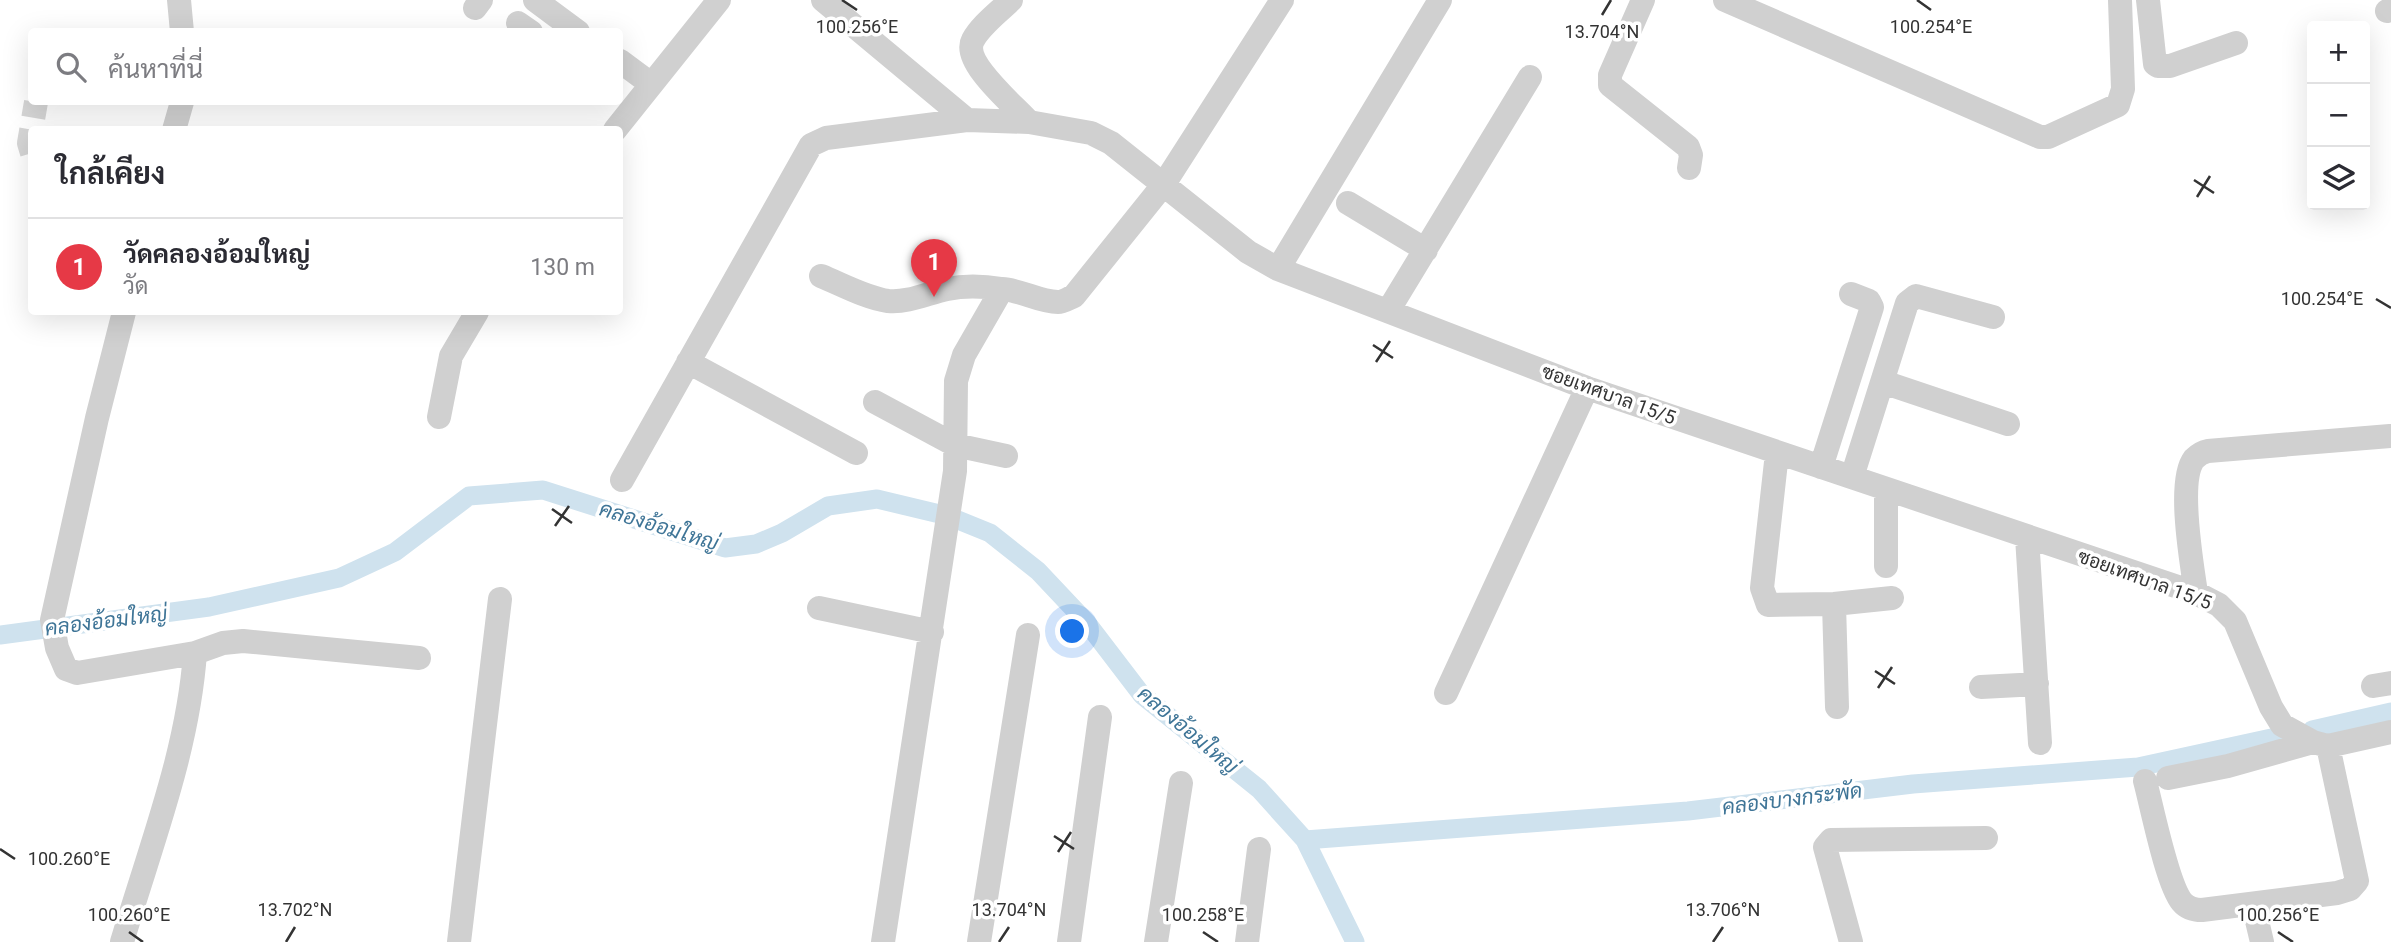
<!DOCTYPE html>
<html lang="th">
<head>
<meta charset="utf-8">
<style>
  body { margin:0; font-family:Roboto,Sarabun,sans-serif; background:#f7f7f7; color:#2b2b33 }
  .controls { position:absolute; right:21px; top:21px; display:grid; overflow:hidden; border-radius:7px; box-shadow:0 7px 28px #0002 }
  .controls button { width:63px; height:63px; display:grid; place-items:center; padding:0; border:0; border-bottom:2px solid #e1e1e2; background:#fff; color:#2b2b33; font:35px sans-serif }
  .you { position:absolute; left:1073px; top:632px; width:24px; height:24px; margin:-18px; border:5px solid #fff; border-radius:50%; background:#1a73e8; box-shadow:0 0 0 10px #1a73e833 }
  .badge { display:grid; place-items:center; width:46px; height:46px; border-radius:50%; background:#e63946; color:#fff; font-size:23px; font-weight:700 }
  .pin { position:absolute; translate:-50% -58px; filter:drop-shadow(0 2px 4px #0008) }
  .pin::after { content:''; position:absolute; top:37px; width:24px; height:21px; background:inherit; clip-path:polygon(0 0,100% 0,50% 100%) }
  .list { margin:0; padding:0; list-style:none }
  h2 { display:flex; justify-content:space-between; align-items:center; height:91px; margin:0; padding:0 28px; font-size:30px }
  h2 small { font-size:23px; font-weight:400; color:#7c7c81 }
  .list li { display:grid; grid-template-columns:46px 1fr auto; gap:21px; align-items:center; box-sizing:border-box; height:98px; padding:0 28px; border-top:2px solid #e1e1e2 }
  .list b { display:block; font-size:26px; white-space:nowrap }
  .list p { margin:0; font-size:23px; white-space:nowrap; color:#7c7c81 }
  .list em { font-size:23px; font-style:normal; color:#7c7c81 }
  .icon { flex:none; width:38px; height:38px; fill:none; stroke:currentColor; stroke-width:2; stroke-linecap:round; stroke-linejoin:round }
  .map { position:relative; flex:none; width:2391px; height:942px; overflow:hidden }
  .search { position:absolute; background:#fff; box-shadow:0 7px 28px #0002; left:28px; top:28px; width:595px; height:77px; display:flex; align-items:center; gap:18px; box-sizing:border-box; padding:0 24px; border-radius:7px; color:#7c7c81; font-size:26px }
  .panel { position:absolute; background:#fff; box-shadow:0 7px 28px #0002; left:28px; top:126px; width:595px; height:189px; border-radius:7px }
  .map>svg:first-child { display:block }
</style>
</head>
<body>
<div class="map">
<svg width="2391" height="942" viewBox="0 0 2391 942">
  <rect width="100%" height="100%" fill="#fff"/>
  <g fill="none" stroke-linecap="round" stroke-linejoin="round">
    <!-- canal -->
    <path stroke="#cfe2ee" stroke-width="19" d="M 0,635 L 209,607 L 339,578 L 395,552 L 469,496 L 543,490 L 725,548 L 756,544 L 782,533 L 828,506 L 877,499 L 948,516 L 990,533 L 1038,571 L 1087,623 L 1142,695 L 1259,789 L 1305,840 L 1355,942
      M 2312,730 L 2391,712
      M 1305,840 L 1688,811 L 1913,784 L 2138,767 L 2276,737"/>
    <!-- minor-tunnel -->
    <path stroke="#d6d6d6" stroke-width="24" stroke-dasharray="24 12" stroke-linecap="butt" d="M 32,153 L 29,143 L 36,102"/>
    <!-- minor -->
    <path stroke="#d0d0d0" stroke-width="24" d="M 179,0 L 182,32
      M 535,0 L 578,32
      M 823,0 L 967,120
      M 1011,0 C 999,12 981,25 973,40 C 961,62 1015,106 1029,122
      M 1643,0 L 1610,75 L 1610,85 L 1688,147 L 1691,155 L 1689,168
      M 1725,0 L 2040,137 L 2048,137 L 2118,105 L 2123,89 L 2120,0
      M 2148,0 L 2155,64 L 2158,66 L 2170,66 L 2236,43
      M 475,8 L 481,0
      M 2387,11 L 2391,10
      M 518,23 L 531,32
      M 620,61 L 651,84
      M 174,130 L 182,102
      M 615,130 L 719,0
      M 1348,203 L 1426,250
      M 1278,269 L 1440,0
      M 821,276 C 841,284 866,298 888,301 C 908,303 928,293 947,289 C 967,285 983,286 1002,289
      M 1388,311 L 1530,77
      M 688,362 L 856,453
      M 1883,382 L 2008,424
      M 875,402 L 955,445 L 1006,456
      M 439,417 L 451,356 L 477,312
      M 1777,453 L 1762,588 L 1768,605 L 1834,604 L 1892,598
      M 1821,467 L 1872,307 L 1869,301 L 1851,294
      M 1852,477 L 1907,303 L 1916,296 L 1993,317
      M 622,480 L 811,145 L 826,138 L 967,120 L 1029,122 L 1091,133 L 1111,143 L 1248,252 L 1278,269 L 1587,388 L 2196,593 L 2219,605 L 2235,621 L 2271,707 L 2282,725 L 2313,742 L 2328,746 L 2391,732
      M 1886,489 L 1886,566
      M 2027,537 L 2040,743
      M 2196,593 C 2192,565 2177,481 2194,459 C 2198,455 2203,452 2208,451 L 2390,436
      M 1834,604 L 1837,707
      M 819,608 L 932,632
      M 195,653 L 223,643 L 243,641 L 419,658
      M 2373,686 L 2391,683
      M 1981,687 L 2037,684
      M 1446,693 L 1587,388
      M 2168,778 L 2228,766 L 2313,742
      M 2145,781 C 2152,807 2167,884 2182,902 C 2187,908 2195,910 2202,910 L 2337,893 L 2350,889 L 2357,881 L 2328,746
      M 2253,904 L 2262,942
      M 122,942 C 150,847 188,752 195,653 L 77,673 L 66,669 L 57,648 L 52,620 L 97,418 L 124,312
      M 459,942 L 500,599
      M 883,942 L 955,471 L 956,381 L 964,355 L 1002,289 C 1021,290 1039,302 1058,302 C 1063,302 1069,298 1074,296 L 1164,184 L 1282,0
      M 979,942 L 1028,635
      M 1069,942 L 1100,717
      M 1156,942 L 1181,783
      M 1247,942 L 1259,849
      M 1851,942 L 1825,847 L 1831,840 L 1986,838"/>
  </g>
  <!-- ticks -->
  <path fill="none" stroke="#333" stroke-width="2.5" d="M 842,0 L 857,10M 1917,0 L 1931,10M 1602,15 L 1611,0M 2194,180 L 2214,193M 2197,197 L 2210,176M 2376,299 L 2391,308M 1373,345 L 1393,358M 1376,362 L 1390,341M 552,509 L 572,523M 555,526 L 569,506M 1875,671 L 1895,684M 1878,688 L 1892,667M 1054,836 L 1074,849M 0,849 L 15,859M 1058,852 L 1071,832M 129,932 L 143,942M 1203,932 L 1218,942M 2278,932 L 2293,942M 286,942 L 295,927M 999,942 L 1009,927M 1713,942 L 1723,927"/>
  <g text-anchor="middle" stroke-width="7" stroke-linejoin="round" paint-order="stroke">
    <!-- street labels -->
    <g font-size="19" fill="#333" stroke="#fff">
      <text transform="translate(1609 394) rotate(20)" y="7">ซอยเทศบาล 15/5</text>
      <text transform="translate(2145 579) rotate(20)" y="7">ซอยเทศบาล 15/5</text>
    </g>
    <!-- water labels -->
    <g font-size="21" font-style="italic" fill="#3f7597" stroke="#fff">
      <text transform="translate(659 526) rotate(17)" y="7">คลองอ้อมใหญ่</text>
      <text transform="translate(106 621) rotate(-7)" y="7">คลองอ้อมใหญ่</text>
      <text transform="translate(1188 730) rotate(40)" y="7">คลองอ้อมใหญ่</text>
      <text transform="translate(1792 799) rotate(-7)" y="7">คลองบางกระพัด</text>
    </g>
  </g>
  <g font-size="18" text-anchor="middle" fill="#333" stroke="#fff" stroke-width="7" stroke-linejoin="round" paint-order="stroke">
    <text x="1931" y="33">100.254°E</text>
    <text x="857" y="33">100.256°E</text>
    <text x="1602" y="38">13.704°N</text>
    <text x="2322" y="305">100.254°E</text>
    <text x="69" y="865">100.260°E</text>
    <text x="295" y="916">13.702°N</text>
    <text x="1009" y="916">13.704°N</text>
    <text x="1723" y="916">13.706°N</text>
    <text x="129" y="921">100.260°E</text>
    <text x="1203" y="921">100.258°E</text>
    <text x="2278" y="921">100.256°E</text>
  </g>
</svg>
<div class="controls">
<button>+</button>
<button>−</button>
<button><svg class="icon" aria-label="layers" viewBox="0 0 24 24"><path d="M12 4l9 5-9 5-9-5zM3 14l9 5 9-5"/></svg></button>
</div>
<div class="you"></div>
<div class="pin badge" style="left:934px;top:297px">1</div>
<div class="search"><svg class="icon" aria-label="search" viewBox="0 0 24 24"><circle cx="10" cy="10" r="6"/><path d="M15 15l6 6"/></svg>ค้นหาที่นี่</div>
<section class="panel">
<h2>ใกล้เคียง<small></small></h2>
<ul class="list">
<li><span class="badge">1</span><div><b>วัดคลองอ้อมใหญ่</b><p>วัด</p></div><em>130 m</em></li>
</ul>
</section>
</div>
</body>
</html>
